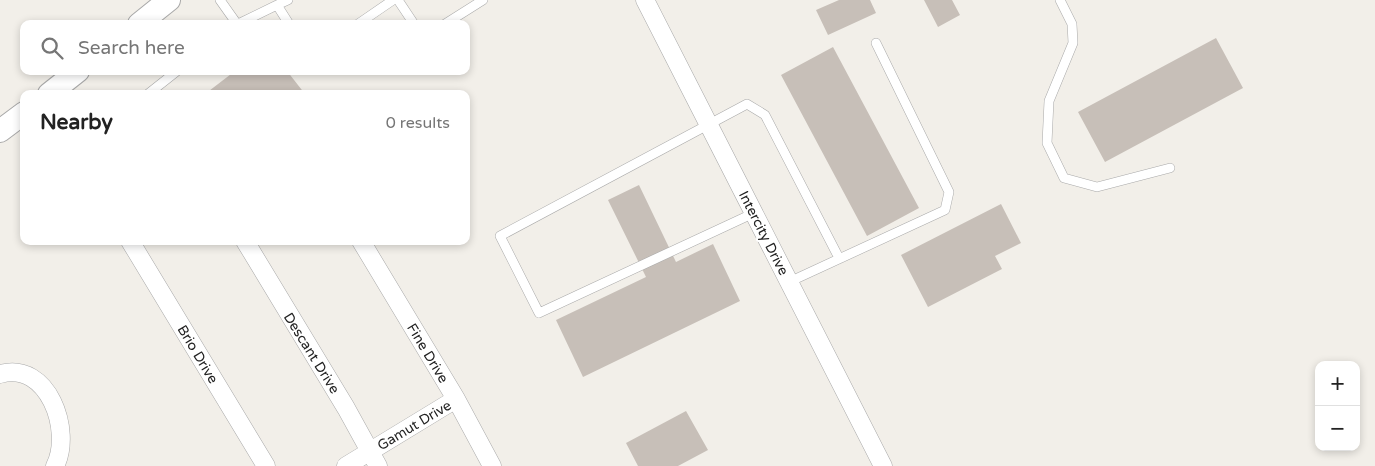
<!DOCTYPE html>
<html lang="en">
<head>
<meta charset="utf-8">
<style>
  body { margin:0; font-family:"Varela Round",sans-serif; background:#f2f2f2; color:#222 }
  .controls { position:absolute; right:15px; bottom:15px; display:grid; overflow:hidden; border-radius:10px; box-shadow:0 2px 8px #0003 }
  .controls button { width:45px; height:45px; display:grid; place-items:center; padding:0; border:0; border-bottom:1px solid #e0e0e0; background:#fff; color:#222; font:25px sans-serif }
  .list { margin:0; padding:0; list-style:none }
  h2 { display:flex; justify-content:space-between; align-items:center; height:65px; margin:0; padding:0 20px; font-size:21px }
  h2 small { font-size:16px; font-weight:400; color:#767676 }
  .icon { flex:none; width:28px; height:28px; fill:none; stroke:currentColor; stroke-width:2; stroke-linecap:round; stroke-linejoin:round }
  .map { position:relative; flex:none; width:1375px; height:466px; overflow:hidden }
  .search { position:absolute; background:#fff; box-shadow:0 2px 8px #0003; left:20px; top:20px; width:450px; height:55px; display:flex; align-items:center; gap:12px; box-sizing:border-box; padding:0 18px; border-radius:10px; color:#767676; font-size:19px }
  .panel { position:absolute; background:#fff; box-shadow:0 2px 8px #0003; left:20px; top:90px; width:450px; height:155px; border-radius:10px }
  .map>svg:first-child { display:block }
</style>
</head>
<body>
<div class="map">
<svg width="1375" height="466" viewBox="0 0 1375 466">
  <rect width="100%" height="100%" fill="#f2efe9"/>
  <!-- building -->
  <path fill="#c7bfb8" d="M 839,0 L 870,0 L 876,13 L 828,35 L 816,10 Z
    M 924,0 L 952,0 L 960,15 L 938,27 Z
    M 1216,38 L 1243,88 L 1105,162 L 1078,112 Z
    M 833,47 L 919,208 L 867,236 L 781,75 Z
    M 235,71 L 287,71 L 305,94 L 205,94 Z
    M 639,185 L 676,262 L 713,244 L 740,301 L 583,377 L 556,320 L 646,277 L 608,200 Z
    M 1001,204 L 1021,243 L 995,256 L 1002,269 L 928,307 L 901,255 Z
    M 686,411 L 708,450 L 678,466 L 638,466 L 626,443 Z"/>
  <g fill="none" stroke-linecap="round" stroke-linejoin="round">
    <!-- service casing -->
    <g stroke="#a9a9a9" stroke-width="10">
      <path id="service" d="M 220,0 L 237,24
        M 398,0 L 414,24
        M 1060,0 L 1072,24 L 1073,43 L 1049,101 L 1047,143 L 1064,178 L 1097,187 L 1170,168
        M 277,5 L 288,0
        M 238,24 L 277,5 L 289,24
        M 358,24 L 393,0
        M 445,24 L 483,0
        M 148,94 L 177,71
        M 754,213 L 539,313 L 500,236 L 747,104 L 765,115 L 839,258
        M 789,282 L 945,210 L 949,192 L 876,43"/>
    </g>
    <!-- minor casing -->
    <g stroke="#a9a9a9" stroke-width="19">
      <path id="minor" d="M 645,0 L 883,466
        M 130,241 L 266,466
        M 245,241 L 346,408 L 378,466
        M 361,241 L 456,399 L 492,466
        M 0,374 C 48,360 73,431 55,466
        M 346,466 L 456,399"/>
    </g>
    <!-- tertiary casing -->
    <g stroke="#a9a9a9" stroke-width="24">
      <path id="tertiary" d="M 139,24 L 169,0
        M 49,94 L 78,71
        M 0,131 L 24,113"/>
    </g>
    <!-- service -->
    <use href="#service" stroke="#fff" stroke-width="9"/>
    <!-- minor -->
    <use href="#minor" stroke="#fff" stroke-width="18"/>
    <!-- tertiary -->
    <use href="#tertiary" stroke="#fff" stroke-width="22"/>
  </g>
  <g text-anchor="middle" stroke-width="4" stroke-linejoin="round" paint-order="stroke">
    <!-- street labels -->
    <g font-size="14" fill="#222" stroke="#fff">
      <text transform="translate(764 233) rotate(63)" y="5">Intercity Drive</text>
      <text transform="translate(312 353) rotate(58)" y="5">Descant Drive</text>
      <text transform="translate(428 353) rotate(59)" y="5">Fine Drive</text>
      <text transform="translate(198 354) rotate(59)" y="5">Brio Drive</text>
      <text transform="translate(414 425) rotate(-31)" y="5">Gamut Drive</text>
    </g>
  </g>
</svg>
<div class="controls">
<button>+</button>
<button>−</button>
</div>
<div class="search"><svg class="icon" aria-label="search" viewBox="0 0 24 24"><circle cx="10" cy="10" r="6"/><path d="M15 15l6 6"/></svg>Search here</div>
<section class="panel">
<h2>Nearby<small>0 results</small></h2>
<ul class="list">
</ul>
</section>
</div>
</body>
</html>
